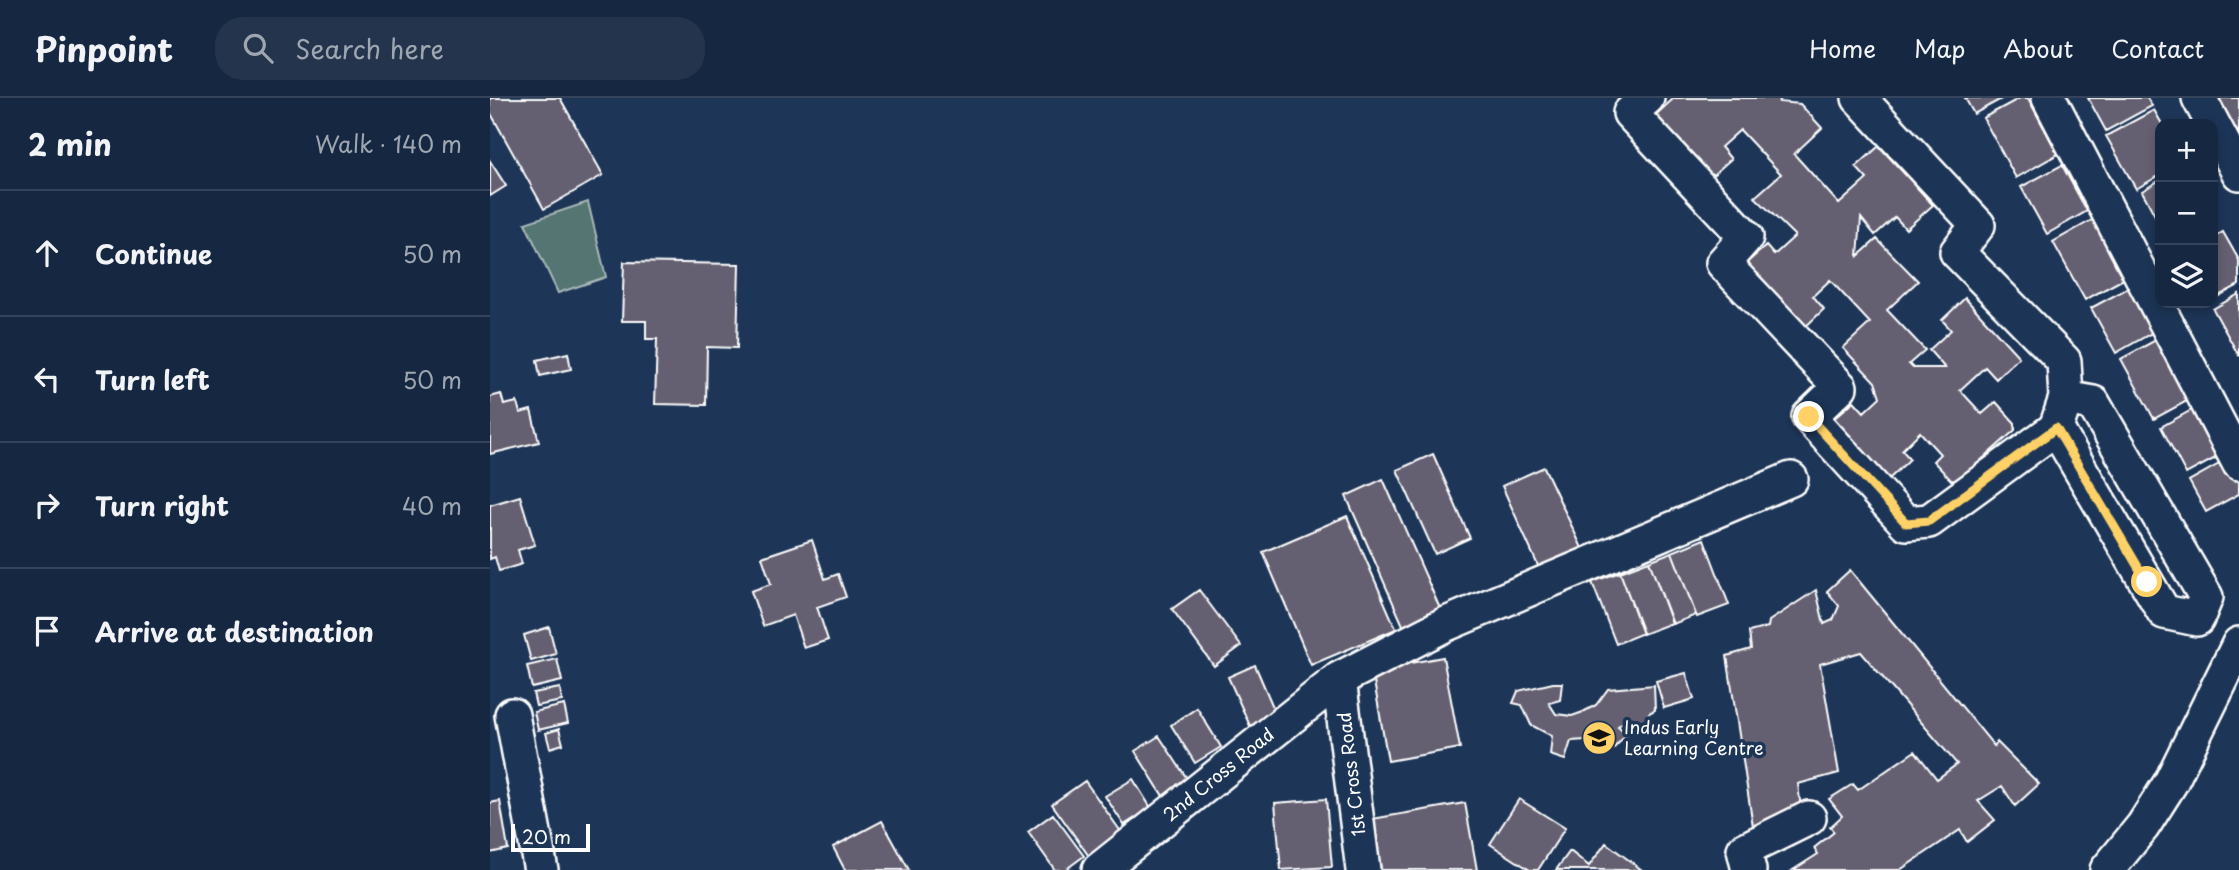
<!DOCTYPE html>
<html lang="en">
<head>
<meta charset="utf-8">
<style>
  body { margin:0; font-family:"Playpen Sans",sans-serif; background:#23344c; color:#f1f3f6 }
  .controls { position:absolute; right:21px; top:21px; display:grid; overflow:hidden; border-radius:14px; box-shadow:0 4px 10px #0003 }
  .controls button { width:63px; height:63px; display:grid; place-items:center; padding:0; border:0; border-bottom:2px solid #35445a; background:#162841; color:#f1f3f6; font:35px sans-serif }
  .scale { position:absolute; left:21px; bottom:18px; width:79px; box-sizing:border-box; padding-left:7px; border:4px solid #fff; border-top:0; font-size:19px; line-height:24px; white-space:nowrap; color:#fff; -webkit-text-stroke:5px #1d3557; paint-order:stroke }
  .stop { position:absolute; width:21px; height:21px; margin:-16px; border:5px solid #ffd166; border-radius:50%; background:#fff }
  .stop.end { background:#ffd166; border-color:#fff; box-shadow:0 2px 7px #0008 }
  .list { margin:0; padding:0; list-style:none }
  h2 { display:flex; justify-content:space-between; align-items:center; height:91px; margin:0; padding:0 28px; font-size:30px }
  h2 small { font-size:23px; font-weight:400; color:#9ea6b1 }
  .list li { display:grid; grid-template-columns:46px 1fr auto; gap:21px; align-items:center; box-sizing:border-box; height:126px; padding:0 28px; border-top:2px solid #35445a }
  .list b { display:block; font-size:26px; white-space:nowrap }
  .list em { font-size:23px; font-style:normal; color:#9ea6b1 }
  .icon { flex:none; width:38px; height:38px; fill:none; stroke:currentColor; stroke-width:2; stroke-linecap:round; stroke-linejoin:round }
  .map { position:relative; flex:none; width:1749px; height:772px; overflow:hidden }
  header { display:flex; align-items:center; gap:42px; box-sizing:border-box; height:98px; padding:0 35px; background:#162841; border-bottom:2px solid #35445a }
  header strong { font-size:33px }
  nav { display:flex; gap:38px; margin-inline-start:auto; font-size:24px }
  .search { width:490px; height:63px; background:#23344c; display:flex; align-items:center; gap:18px; box-sizing:border-box; padding:0 24px; border-radius:28px; color:#9ea6b1; font-size:26px }
  main { display:flex }
  aside { flex:1; background:#162841 }
  .map>svg:first-child { display:block }
</style>
</head>
<body>
<header>
<strong>Pinpoint</strong>
<div class="search"><svg class="icon" aria-label="search" viewBox="0 0 24 24"><circle cx="10" cy="10" r="6"/><path d="M15 15l6 6"/></svg>Search here</div>
<nav><a>Home</a><a>Map</a><a>About</a><a>Contact</a></nav>
</header>
<main>
<aside>
<h2>2 min<small>Walk · 140 m</small></h2>
<ul class="list">
<li><svg class="icon" aria-label="ahead" viewBox="0 0 24 24"><path d="M12 20V5M6 11l6-6 6 6"/></svg><div><b>Continue</b></div><em>50 m</em></li>
<li><svg class="icon" aria-label="left" viewBox="0 0 24 24"><path d="M17 20v-9H6M10 6l-5 5 5 5"/></svg><div><b>Turn left</b></div><em>50 m</em></li>
<li><svg class="icon" aria-label="right" viewBox="0 0 24 24"><path d="M7 20v-9h11M14 6l5 5-5 5"/></svg><div><b>Turn right</b></div><em>40 m</em></li>
<li><svg class="icon" aria-label="arrive" viewBox="0 0 24 24"><path d="M6 21V4h12l-3 4 3 4H6"/></svg><div><b>Arrive at destination</b></div></li>
</ul>
</aside>
<div class="map">
<svg width="1749" height="772" viewBox="0 0 1749 772">
  <rect width="100%" height="100%" fill="#1d3557"/>
  <filter id="ink" filterUnits="userSpaceOnUse"><feTurbulence type="fractalNoise" baseFrequency=".0143" numOctaves="2"/><feDisplacementMap in="SourceGraphic" scale="14" xChannelSelector="R" yChannelSelector="G"/><feConvolveMatrix kernelMatrix="1 2 1 2 8 2 1 2 1" color-interpolation-filters="sRGB"/></filter>
  <g filter="url(#ink)">
    <!-- green -->
    <path fill="#547473" stroke="#aabab9" stroke-width="2" d="M 98,104 L 116,179 L 68,195 L 35,125 Z"/>
    <!-- building -->
    <path fill="#656171" stroke="#fff" stroke-width="2" d="M 0,0 L 70,0 L 113,77 L 54,111 L 0,14 Z
      M 1184,0 L 1291,0 L 1289,4 L 1310,6 L 1332,30 L 1304,56 L 1349,106 L 1377,81 L 1366,69 L 1389,48 L 1443,107 L 1416,131 L 1405,119 L 1385,137 L 1371,120 L 1368,158 L 1387,141 L 1428,183 L 1397,212 L 1435,252 L 1419,266 L 1423,270 L 1455,270 L 1439,252 L 1461,232 L 1452,222 L 1475,200 L 1529,259 L 1506,281 L 1495,269 L 1470,292 L 1492,316 L 1506,304 L 1525,325 L 1525,332 L 1468,383 L 1461,382 L 1443,363 L 1450,356 L 1430,334 L 1412,352 L 1420,361 L 1397,383 L 1341,323 L 1364,303 L 1374,314 L 1390,299 L 1385,284 L 1353,250 L 1380,225 L 1340,182 L 1323,198 L 1334,211 L 1306,238 L 1247,173 L 1276,148 L 1284,157 L 1305,138 L 1265,99 L 1291,76 L 1250,32 L 1231,49 L 1241,61 L 1214,85 L 1158,24 Z
      M 1475,0 L 1513,0 L 1484,16 Z
      M 1530,0 L 1538,0 L 1568,56 L 1526,80 L 1493,20 Z
      M 1598,0 L 1657,0 L 1662,8 L 1616,33 Z
      M 1724,0 L 1749,0 L 1749,45 Z
      M 1664,12 L 1672,26 L 1670,77 L 1646,91 L 1616,38 Z
      M 0,63 L 16,88 L 0,98 Z
      M 1572,67 L 1597,113 L 1557,136 L 1531,89 Z
      M 1670,82 L 1670,127 L 1652,93 Z
      M 1609,118 L 1641,177 L 1595,202 L 1563,144 Z
      M 1733,134 L 1749,162 L 1749,187 L 1723,201 L 1723,140 Z
      M 134,164 L 249,166 L 247,250 L 217,249 L 216,307 L 165,306 L 167,241 L 156,241 L 156,223 L 132,223 Z
      M 1640,189 L 1665,233 L 1626,255 L 1601,210 Z
      M 1749,196 L 1749,258 L 1723,211 Z
      M 1673,238 L 1706,298 L 1664,321 L 1631,261 Z
      M 78,255 L 81,271 L 50,278 L 47,262 Z
      M 11,296 L 14,307 L 27,304 L 30,315 L 41,312 L 49,344 L 0,356 L 0,299 Z
      M 1707,309 L 1733,356 L 1696,376 L 1671,329 Z
      M 943,356 L 980,440 L 945,456 L 907,372 Z
      M 1738,361 L 1749,381 L 1749,396 L 1716,414 L 1699,383 Z
      M 1054,369 L 1092,450 L 1049,470 L 1012,388 Z
      M 893,381 L 952,515 L 915,532 L 856,398 Z
      M 30,398 L 45,447 L 28,452 L 32,466 L 9,473 L 5,459 L 0,461 L 0,407 Z
      M 857,418 L 906,531 L 821,567 L 773,454 Z
      M 1214,441 L 1239,507 L 1207,519 L 1182,454 Z
      M 322,442 L 335,481 L 348,476 L 356,499 L 327,509 L 338,542 L 314,550 L 303,517 L 273,528 L 261,493 L 281,486 L 272,459 Z
      M 1182,454 L 1206,517 L 1183,526 L 1159,463 Z
      M 1159,463 L 1182,525 L 1153,536 L 1130,474 Z
      M 1360,472 L 1504,648 L 1507,644 L 1549,686 L 1525,708 L 1512,688 L 1488,703 L 1505,722 L 1477,744 L 1470,732 L 1410,772 L 1303,772 L 1328,756 L 1324,750 L 1344,734 L 1340,729 L 1352,718 L 1339,701 L 1363,686 L 1368,692 L 1425,653 L 1447,681 L 1467,666 L 1371,554 L 1330,566 L 1349,675 L 1308,686 L 1311,711 L 1264,735 L 1237,558 L 1261,551 L 1259,534 L 1278,529 L 1279,523 L 1326,492 L 1334,526 L 1343,522 L 1349,508 L 1337,493 Z
      M 1130,474 L 1153,535 L 1126,546 L 1102,484 Z
      M 709,492 L 751,548 L 724,568 L 682,511 Z
      M 59,529 L 66,556 L 41,563 L 34,537 Z
      M 953,559 L 970,650 L 898,663 L 882,572 Z
      M 67,561 L 72,583 L 42,590 L 37,568 Z
      M 765,567 L 786,616 L 760,628 L 738,579 Z
      M 1196,575 L 1204,601 L 1174,610 L 1166,583 Z
      M 1063,585 L 1072,585 L 1070,602 L 1059,605 L 1066,616 L 1082,618 L 1093,614 L 1106,607 L 1118,591 L 1164,587 L 1165,612 L 1159,615 L 1156,623 L 1143,627 L 1137,621 L 1128,628 L 1137,636 L 1123,651 L 1112,641 L 1081,643 L 1075,662 L 1060,657 L 1062,638 L 1041,627 L 1032,607 L 1023,605 L 1028,593 Z
      M 70,590 L 72,603 L 46,608 L 43,595 Z
      M 74,607 L 78,625 L 48,632 L 44,614 Z
      M 707,610 L 731,649 L 705,665 L 681,627 Z
      M 69,631 L 73,646 L 60,650 L 56,635 Z
      M 669,638 L 698,682 L 673,698 L 645,653 Z
      M 643,681 L 661,710 L 634,727 L 615,698 Z
      M 595,683 L 634,738 L 601,761 L 562,706 Z
      M 836,701 L 842,769 L 791,772 L 785,705 Z
      M 1029,701 L 1075,730 L 1048,772 L 1040,772 L 1000,746 Z
      M 10,703 L 18,751 L 0,755 L 0,705 Z
      M 975,705 L 987,772 L 891,772 L 882,721 Z
      M 563,716 L 594,758 L 575,772 L 565,772 L 538,734 Z
      M 392,723 L 419,772 L 355,772 L 343,749 Z
      M 1116,745 L 1152,772 L 1066,772 L 1080,753 L 1099,768 Z"/>
    <g fill="none" stroke-linecap="round" stroke-linejoin="round">
      <!-- minor casing -->
      <g stroke="#fff" stroke-width="38">
        <path id="minor" d="M 1157,0 L 1140,15 L 1256,139 L 1233,165 L 1350,289 L 1319,319 L 1416,425 L 1439,423 L 1566,330 L 1576,300 L 1574,263 L 1467,154 L 1488,127 L 1369,0
          M 1559,0 L 1749,365
          M 1709,0 L 1749,75
          M 1566,330 L 1674,514 L 1707,521 L 1716,499 L 1603,305 L 1576,300
          M 849,581 L 873,772
          M 22,617 L 51,772
          M 609,772 L 849,581 L 954,527 L 1301,381
          M 1259,772 L 1254,752 L 1319,720
          M 1617,772 L 1653,728 L 1681,684 L 1749,546"/>
      </g>
      <!-- minor -->
      <use href="#minor" stroke="#1d3557" stroke-width="33"/>
    </g>
  </g>
  <g fill="none" stroke-linecap="round" stroke-linejoin="round" filter="url(#ink)">
    <!-- route -->
    <path stroke="#ffd166" stroke-width="9" d="M 1319,319 L 1416,425 L 1439,423 L 1566,330 L 1657,484"/>
  </g>
  <!-- icons -->
  <defs>
    <g id="school-disc" transform="scale(1.75)"><circle r="9.5" fill="#ffd166" stroke="#1d3557"/><path d="M0-5L7-2L0 1L-7-2ZM-4 1L0 2.5L4 1V4Q0 6-4 4Z" fill="#111"/></g>
  </defs>
  <g fill-rule="evenodd">
    <use href="#school-disc" x="1109" y="640"/>
  </g>
  <g text-anchor="middle" stroke-width="7" stroke-linejoin="round" paint-order="stroke">
    <!-- poi labels -->
    <g font-size="18" fill="#fff" stroke="#1d3557" text-anchor="start">
      <text x="1134" y="636">Indus Early<tspan x="1134" dy="21">Learning Centre</tspan></text>
    </g>
    <!-- street labels -->
    <g font-size="18" fill="#fff" stroke="#1d3557">
      <text transform="translate(862 676) rotate(-97)" y="6">1st Cross Road</text>
      <text transform="translate(729 677) rotate(-39)" y="6">2nd Cross Road</text>
    </g>
  </g>
</svg>
<div class="controls">
<button>+</button>
<button>−</button>
<button><svg class="icon" aria-label="layers" viewBox="0 0 24 24"><path d="M12 4l9 5-9 5-9-5zM3 14l9 5 9-5"/></svg></button>
</div>
<div class="scale">20 m</div>
<div class="stop" style="left:1657px;top:484px"></div>
<div class="stop end" style="left:1319px;top:319px"></div>
</div>
</main>
</body>
</html>
